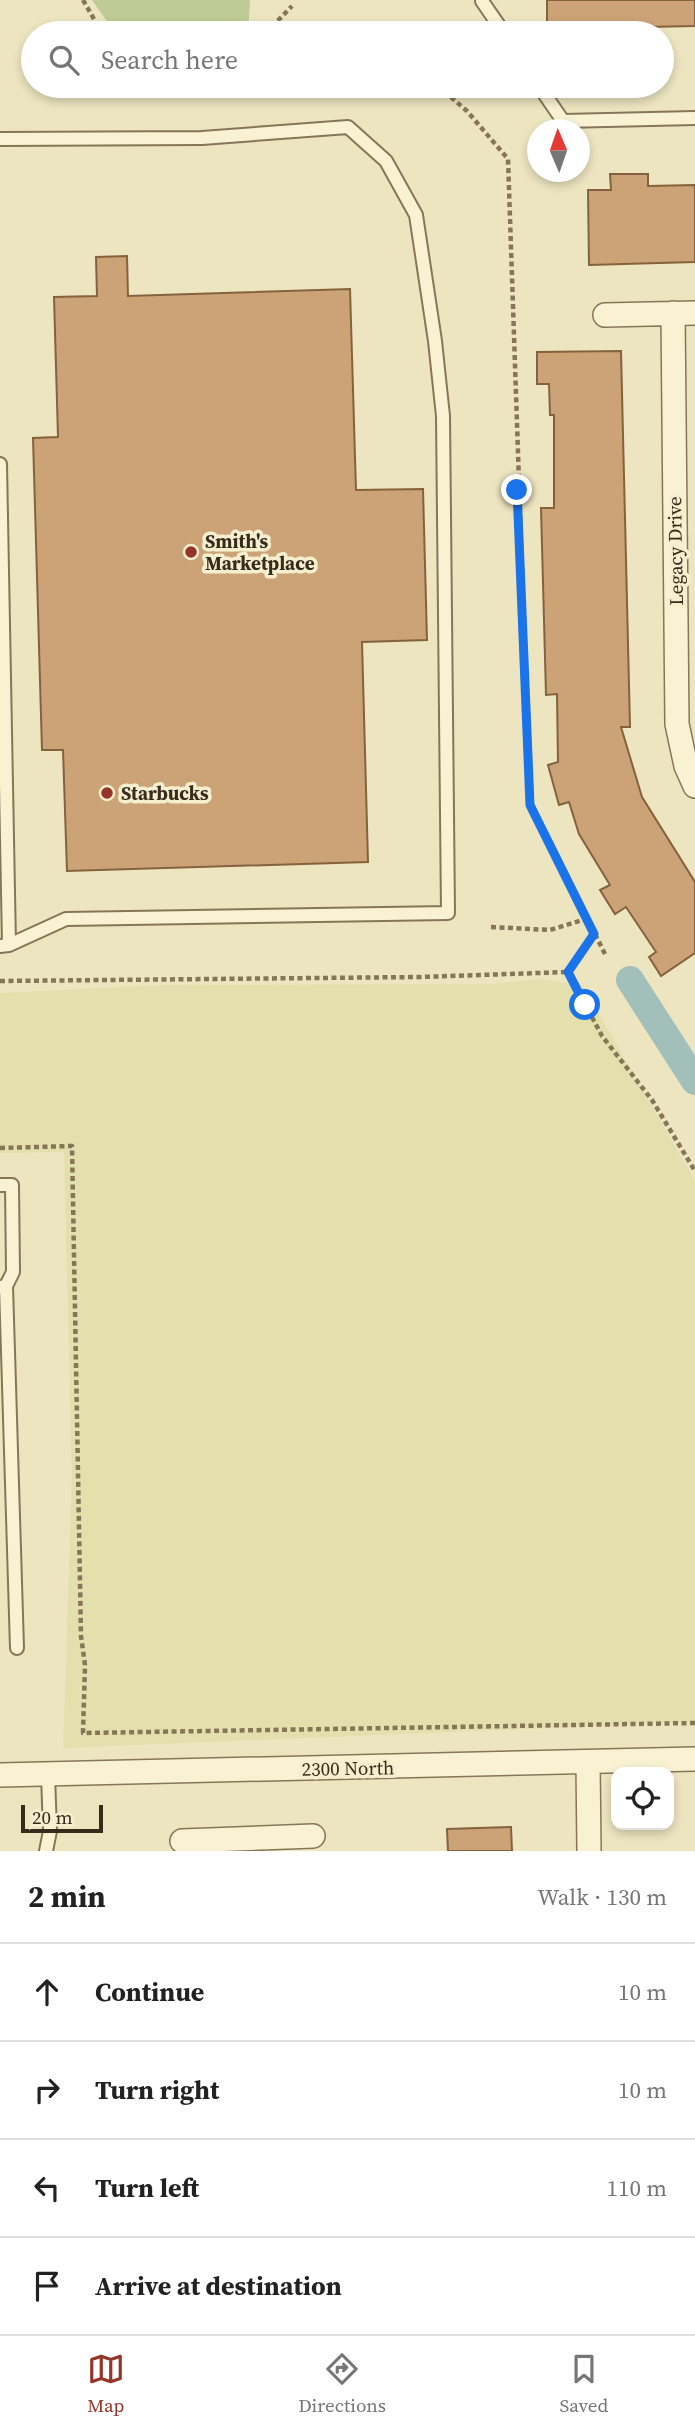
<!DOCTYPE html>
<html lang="en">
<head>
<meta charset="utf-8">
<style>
  body { margin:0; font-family:"Source Serif 4",serif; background:#f6f6f6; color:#222 }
  .controls { position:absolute; right:21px; bottom:21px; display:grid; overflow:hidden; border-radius:14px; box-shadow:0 4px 10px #0003 }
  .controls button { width:63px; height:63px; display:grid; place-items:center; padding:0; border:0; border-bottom:2px solid #e0e0e0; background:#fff; color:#222; font:35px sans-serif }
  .compass { position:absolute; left:527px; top:119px; width:63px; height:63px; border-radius:50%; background:#fff; box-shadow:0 4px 10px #0003; rotate:358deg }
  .scale { position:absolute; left:21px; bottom:18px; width:82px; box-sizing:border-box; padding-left:7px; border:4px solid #362c1c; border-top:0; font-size:19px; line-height:24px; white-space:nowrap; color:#362c1c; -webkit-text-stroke:5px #f5eecf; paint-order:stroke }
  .stop { position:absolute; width:21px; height:21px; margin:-16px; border:5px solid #1a73e8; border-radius:50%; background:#fff }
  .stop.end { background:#1a73e8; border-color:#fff; box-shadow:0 2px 7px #0008 }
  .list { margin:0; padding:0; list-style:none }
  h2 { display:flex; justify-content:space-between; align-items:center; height:91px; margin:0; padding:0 28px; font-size:30px }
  h2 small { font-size:23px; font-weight:400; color:#767676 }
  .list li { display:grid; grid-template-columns:46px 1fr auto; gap:21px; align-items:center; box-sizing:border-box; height:98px; padding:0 28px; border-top:2px solid #e0e0e0 }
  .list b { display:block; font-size:26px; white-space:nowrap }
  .list em { font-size:23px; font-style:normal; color:#767676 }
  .icon { flex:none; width:38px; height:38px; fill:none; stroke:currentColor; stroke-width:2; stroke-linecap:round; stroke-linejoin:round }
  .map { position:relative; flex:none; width:695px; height:1851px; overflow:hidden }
  .search { position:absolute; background:#fff; box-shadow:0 4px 10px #0003; left:21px; right:21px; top:21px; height:77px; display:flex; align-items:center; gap:18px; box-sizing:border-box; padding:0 24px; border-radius:38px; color:#767676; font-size:26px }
  .sheet { height:483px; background:#fff }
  nav { display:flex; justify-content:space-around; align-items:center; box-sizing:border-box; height:98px; border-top:2px solid #e0e0e0; background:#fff; font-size:19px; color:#767676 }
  nav a { display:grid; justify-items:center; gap:4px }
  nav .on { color:#953428 }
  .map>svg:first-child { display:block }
</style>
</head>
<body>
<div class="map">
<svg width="695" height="1851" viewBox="0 0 695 1851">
  <rect width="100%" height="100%" fill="#ede5c0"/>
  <!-- farmland -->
  <path fill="#e3e0ad" d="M 539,979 L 583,986 L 695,1181 L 695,1722 L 63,1748 L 72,1476 L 64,1152 L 0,1153 L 0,993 L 163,985 L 493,984 Z"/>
  <!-- green -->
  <path fill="#becb94" d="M 92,0 L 250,0 L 248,33 L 115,33 Z"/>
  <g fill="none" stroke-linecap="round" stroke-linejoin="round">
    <!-- canal -->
    <path stroke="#a3bfba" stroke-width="28" d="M 630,980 L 695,1081"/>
  </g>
  <!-- building -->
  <path fill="#cca376" stroke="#85623e" stroke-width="2" d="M 547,0 L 695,0 L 695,26 L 547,29 Z
    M 610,174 L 648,174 L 648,186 L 695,185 L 695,262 L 589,265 L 588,190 L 611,190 Z
    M 127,256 L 128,296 L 350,289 L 356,490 L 423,489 L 427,640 L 362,642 L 368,862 L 67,871 L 63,750 L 42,750 L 33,438 L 58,437 L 54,297 L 97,296 L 96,257 Z
    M 621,351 L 630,727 L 621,727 L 642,797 L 695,882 L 695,953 L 661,976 L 649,957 L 656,952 L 626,907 L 615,914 L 600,890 L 610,885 L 579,834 L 569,802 L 559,805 L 548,765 L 558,762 L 557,694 L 546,695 L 541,508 L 554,508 L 554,415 L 550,415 L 549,384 L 537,384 L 537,352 Z
    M 511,1827 L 512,1851 L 448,1851 L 447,1829 Z"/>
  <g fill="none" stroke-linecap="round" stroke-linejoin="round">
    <!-- lane casing -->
    <g stroke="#867658" stroke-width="16">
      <path id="lane" d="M 482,1 L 504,33
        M 539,86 L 563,121 L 695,118
        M 0,139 L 202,138 L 348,127 L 386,161 L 416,215 L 435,341 L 443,416 L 448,913 L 66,919 L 9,945 L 0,946
        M 0,464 L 9,945
        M 0,1185 L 12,1185 L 13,1272 L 6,1286
        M 0,1287 L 6,1286 L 17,1648
        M 46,1851 L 50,1831 L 48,1775"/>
    </g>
    <!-- street casing -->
    <g stroke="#867658" stroke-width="26">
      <path id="street" d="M 673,313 L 677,724 L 686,766 L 695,786
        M 605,315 L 695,313
        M 588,1762 L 589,1851
        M 0,1775 L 695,1759
        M 182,1841 L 313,1836"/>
    </g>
    <!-- path -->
    <path stroke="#867658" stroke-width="4.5" stroke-dasharray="5 3.5" stroke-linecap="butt" d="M 83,0 L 102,33
      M 266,33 L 292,6
      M 438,86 L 467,111 L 508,159 L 530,805 L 605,954
      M 491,927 L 550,930 L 586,919
      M 568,972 L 602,1036 L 652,1100 L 695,1171
      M 0,981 L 421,977 L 568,972 L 594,934
      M 0,1148 L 72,1146 L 81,1636 L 85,1665 L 83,1733 L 695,1723"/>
    <!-- lane -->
    <use href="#lane" stroke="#f8f2d3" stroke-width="12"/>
    <!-- street -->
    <use href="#street" stroke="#f8f2d3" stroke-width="23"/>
  </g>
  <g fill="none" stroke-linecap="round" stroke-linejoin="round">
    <!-- route -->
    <path stroke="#1a73e8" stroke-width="9" d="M 517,490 L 530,805 L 594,934 L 568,972 L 585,1005"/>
  </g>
  <!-- markers -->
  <g fill="#953428" stroke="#f5eecf" stroke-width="2.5">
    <circle cx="191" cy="552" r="7"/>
    <circle cx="107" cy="793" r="7"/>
  </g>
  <g text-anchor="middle" stroke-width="7" stroke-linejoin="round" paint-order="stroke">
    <!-- poi labels -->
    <g font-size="19" font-weight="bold" fill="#362c1c" stroke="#f5eecf" text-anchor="start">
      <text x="205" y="548">Smith's<tspan x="205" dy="22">Marketplace</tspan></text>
      <text x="121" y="800">Starbucks</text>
    </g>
    <!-- street labels -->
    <g font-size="19" fill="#362c1c" stroke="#f5eecf">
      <text transform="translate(675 551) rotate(-91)" y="7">Legacy Drive</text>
      <text transform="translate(348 1768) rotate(-1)" y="7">2300 North</text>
    </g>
  </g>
</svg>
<div class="controls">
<button><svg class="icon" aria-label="locate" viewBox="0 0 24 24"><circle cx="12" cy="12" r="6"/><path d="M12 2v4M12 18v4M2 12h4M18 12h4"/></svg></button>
</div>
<svg class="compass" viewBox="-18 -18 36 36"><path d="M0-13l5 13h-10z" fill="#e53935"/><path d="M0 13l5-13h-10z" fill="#767676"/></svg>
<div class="scale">20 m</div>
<div class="stop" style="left:585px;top:1005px"></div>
<div class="stop end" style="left:517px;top:490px"></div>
<div class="search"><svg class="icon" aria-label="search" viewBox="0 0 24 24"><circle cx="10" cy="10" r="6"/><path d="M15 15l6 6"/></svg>Search here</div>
</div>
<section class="sheet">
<h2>2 min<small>Walk · 130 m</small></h2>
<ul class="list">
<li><svg class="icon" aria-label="ahead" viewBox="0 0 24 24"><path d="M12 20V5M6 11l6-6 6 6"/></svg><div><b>Continue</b></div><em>10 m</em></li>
<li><svg class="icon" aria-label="right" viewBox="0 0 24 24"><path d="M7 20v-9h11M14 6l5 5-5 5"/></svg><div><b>Turn right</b></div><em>10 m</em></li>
<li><svg class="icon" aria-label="left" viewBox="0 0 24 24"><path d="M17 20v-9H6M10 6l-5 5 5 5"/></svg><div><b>Turn left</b></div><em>110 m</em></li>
<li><svg class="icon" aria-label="arrive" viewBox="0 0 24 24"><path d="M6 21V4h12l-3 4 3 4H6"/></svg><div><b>Arrive at destination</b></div></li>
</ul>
</section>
<nav>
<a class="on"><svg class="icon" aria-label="map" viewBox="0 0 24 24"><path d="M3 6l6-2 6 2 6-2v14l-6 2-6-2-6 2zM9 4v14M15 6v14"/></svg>Map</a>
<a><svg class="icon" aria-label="directions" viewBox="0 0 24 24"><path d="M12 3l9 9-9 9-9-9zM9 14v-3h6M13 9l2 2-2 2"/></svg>Directions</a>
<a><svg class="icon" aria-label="saved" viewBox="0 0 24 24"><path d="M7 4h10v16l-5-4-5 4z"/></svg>Saved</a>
</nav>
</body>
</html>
